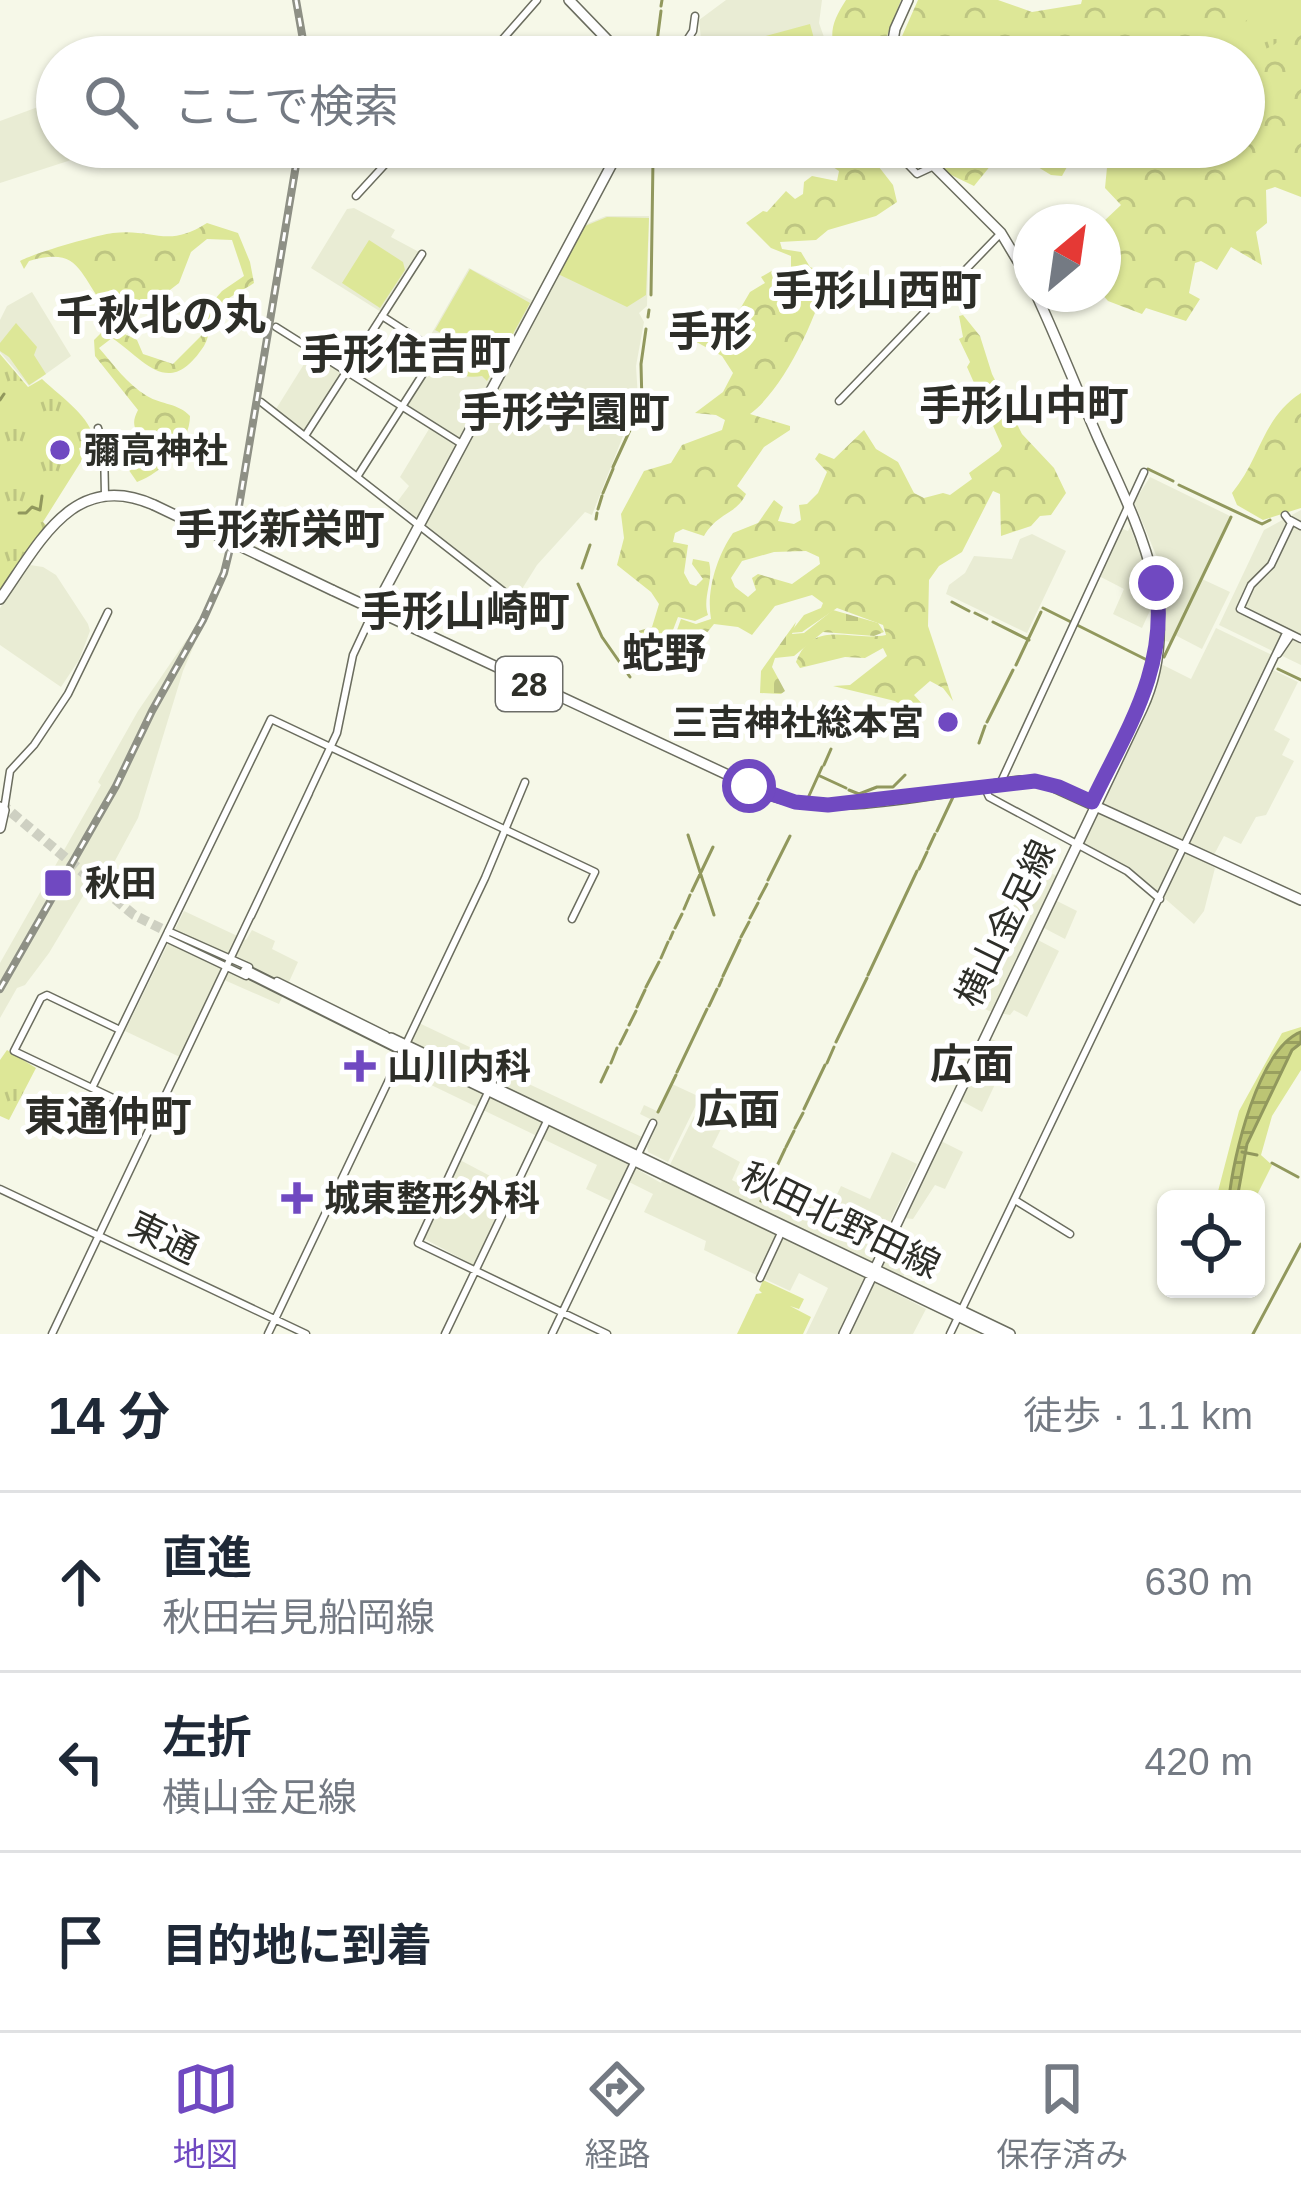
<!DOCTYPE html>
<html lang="ja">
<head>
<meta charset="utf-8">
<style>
  body { margin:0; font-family:Arial,"Noto Sans JP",sans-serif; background:#f2f2f3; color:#1f2937 }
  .controls { position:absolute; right:36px; bottom:36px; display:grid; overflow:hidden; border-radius:18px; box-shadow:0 3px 9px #0004 }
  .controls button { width:108px; height:108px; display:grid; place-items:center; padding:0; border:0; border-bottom:3px solid #e0e1e3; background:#fff; color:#1f2937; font:60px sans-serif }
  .compass { position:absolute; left:1013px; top:204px; width:108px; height:108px; border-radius:50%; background:#fff; box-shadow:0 3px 9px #0004; rotate:29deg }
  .stop { position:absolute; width:36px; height:36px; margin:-27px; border:9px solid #7049c1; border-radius:50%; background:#fff }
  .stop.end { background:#7049c1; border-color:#fff; box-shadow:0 3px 12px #0008 }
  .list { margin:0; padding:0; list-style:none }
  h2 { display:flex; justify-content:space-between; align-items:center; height:156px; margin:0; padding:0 48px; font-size:51px }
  h2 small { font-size:39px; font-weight:400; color:#747a83 }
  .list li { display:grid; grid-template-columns:78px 1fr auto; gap:36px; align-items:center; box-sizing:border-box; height:180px; padding:0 48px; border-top:3px solid #e0e1e3 }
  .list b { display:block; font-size:45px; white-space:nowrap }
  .list p { margin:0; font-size:39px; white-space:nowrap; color:#747a83 }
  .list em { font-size:39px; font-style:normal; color:#747a83 }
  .icon { flex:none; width:66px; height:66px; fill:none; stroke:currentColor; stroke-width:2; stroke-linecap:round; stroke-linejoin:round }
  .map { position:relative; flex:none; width:1301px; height:1334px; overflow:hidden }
  .search { position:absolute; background:#fff; box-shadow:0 3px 9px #0004; left:36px; right:36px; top:36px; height:132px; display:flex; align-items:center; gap:30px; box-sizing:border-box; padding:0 42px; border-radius:66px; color:#747a83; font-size:45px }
  .sheet { height:696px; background:#fff }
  nav { display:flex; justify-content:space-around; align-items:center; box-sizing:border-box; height:168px; border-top:3px solid #e0e1e3; background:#fff; font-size:33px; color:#747a83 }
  nav a { display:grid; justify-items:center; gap:6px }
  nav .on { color:#7049c1 }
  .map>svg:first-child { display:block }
</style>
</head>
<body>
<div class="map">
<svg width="1301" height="1334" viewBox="0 0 1301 1334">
  <defs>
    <pattern id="forest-crowns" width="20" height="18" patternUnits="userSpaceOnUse" patternTransform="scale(3)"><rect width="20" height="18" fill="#dde797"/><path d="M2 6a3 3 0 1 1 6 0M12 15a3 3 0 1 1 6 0" fill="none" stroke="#bec682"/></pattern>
    <pattern id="cemetery-stones" width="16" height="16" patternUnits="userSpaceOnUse" patternTransform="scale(3)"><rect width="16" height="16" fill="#dde797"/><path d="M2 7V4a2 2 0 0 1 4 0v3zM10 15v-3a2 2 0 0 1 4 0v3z" fill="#bec682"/></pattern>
    <pattern id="park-tufts" width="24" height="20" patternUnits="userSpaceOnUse" patternTransform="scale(3)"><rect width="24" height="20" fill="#dde797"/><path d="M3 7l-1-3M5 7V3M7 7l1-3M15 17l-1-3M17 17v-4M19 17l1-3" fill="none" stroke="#bec682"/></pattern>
    <pattern id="water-rules" width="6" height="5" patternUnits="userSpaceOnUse" patternTransform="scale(3)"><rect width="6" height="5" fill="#bcc574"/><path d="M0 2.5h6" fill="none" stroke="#99a05f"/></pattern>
  </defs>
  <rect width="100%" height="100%" fill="#f6f8e8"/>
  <!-- built -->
  <path fill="#e9ecd4" d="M 726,0 L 822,0 L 819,23 L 831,57 L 679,57 L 689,41 L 701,39 L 699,20 Z
    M 57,100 L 57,147 L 98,147 L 99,151 L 0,183 L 0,121 Z
    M 354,208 L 395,230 L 391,237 L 419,252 L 381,312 L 311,268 L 347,209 Z
    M 606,216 L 649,216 L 647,306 L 639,313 L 644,322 L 636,366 L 638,398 L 592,515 L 585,512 L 537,565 L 517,597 L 397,502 L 409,486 L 400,477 L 432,424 L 407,405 L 431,368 L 429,338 L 469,268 L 541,305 L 584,225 Z
    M 32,292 L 71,356 L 29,386 L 0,352 L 0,320 L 7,306 Z
    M 311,353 L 342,373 L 304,431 L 276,409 Z
    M 1150,477 L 1230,516 L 1170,642 L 1165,641 L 1163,581 L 1171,563 L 1156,555 L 1134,502 Z
    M 1301,510 L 1301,665 L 1219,625 L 1264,530 Z
    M 1130,527 L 1150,579 L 1153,604 L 1142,628 L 1113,614 L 1124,589 L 1097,575 L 1120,528 L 1128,531 Z
    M 1032,534 L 1066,551 L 1027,633 L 946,594 L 949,585 L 965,573 L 974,556 L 1012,559 L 1020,539 Z
    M 30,565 L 43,567 L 56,575 L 88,624 L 90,631 L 79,660 L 61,687 L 0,645 L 0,608 Z
    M 1202,579 L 1230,592 L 1202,649 L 1175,635 Z
    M 1216,628 L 1272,655 L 1267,667 L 1298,682 L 1274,730 L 1290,739 L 1282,755 L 1294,761 L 1266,815 L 1256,817 L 1241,844 L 1224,836 L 1209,864 L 1215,868 L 1204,911 L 1194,924 L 1137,874 L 1081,847 L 1149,701 L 1161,664 L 1191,679 Z
    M 187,639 L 195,643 L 183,671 L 138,818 L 110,870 L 101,866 L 49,953 L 25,985 L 17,988 L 0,1018 L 0,963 L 101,785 L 98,782 L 138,711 Z
    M 1031,863 L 1065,880 L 1055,900 L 1077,911 L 1065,939 L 1042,927 L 1036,939 L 1059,951 L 1027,1017 L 1014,1010 L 1010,1015 L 989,1011 L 966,999 L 988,954 L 1000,959 L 1010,940 L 996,932 Z
    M 184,911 L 246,940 L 252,930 L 275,941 L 272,949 L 298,962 L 279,1004 L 222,979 L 184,1059 L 125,1031 Z
    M 419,1023 L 501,1062 L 501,1071 L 642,1137 L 628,1164 L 661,1183 L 694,1116 L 721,1129 L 712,1147 L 740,1162 L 732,1180 L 790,1210 L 801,1203 L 827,1215 L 841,1186 L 870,1199 L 892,1152 L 917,1164 L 886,1230 L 918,1246 L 895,1293 L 926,1309 L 913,1334 L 806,1334 L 828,1288 L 799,1273 L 790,1291 L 704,1250 L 706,1241 L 644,1212 L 653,1194 L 623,1179 L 611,1201 L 586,1189 L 597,1165 L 398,1069 Z
    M 989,1038 L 1012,1048 L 982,1112 L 960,1100 Z
    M 672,1084 L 700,1097 L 668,1162 L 648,1152 L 647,1147 L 658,1123 L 640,1114 L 644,1105 L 659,1112 Z
    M 941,1141 L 963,1152 L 945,1189 L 935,1185 L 913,1219 L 904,1218 Z
    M 460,1160 L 513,1188 L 473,1265 L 423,1238 Z"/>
  <!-- grass -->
  <path fill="#dde797" d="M 810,24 L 819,57 L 744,57 L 740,43 Z
    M 607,217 L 649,218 L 646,295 L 627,307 L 558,274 L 585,226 Z
    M 369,240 L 403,262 L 405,270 L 380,308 L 342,283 Z
    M 470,269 L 530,303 L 487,381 L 482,376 C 456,381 441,362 451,338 L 435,330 Z
    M 16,323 L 37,347 L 34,355 L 46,374 L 29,385 L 9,357 L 0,351 L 0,343 Z
    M 1301,1027 L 1301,1032 C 1258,1049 1233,1157 1229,1199 L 1216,1199 L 1239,1111 L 1282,1033 Z
    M 1301,1043 L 1301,1070 L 1272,1116 L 1261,1155 L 1272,1165 L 1255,1199 L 1237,1199 L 1247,1144 L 1292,1050 Z
    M 763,1280 L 804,1299 L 799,1309 L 790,1306 L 811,1317 L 803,1334 L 737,1334 L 756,1294 L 762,1293 L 759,1290 Z"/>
  <!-- forest -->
  <path fill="url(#forest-crowns)" fill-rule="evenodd" d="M 846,0 L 901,0 L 887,36 L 884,57 L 838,57 C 827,35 833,20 846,0 Z
    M 918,0 L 998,0 L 1032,12 L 1081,4 L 1082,0 L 1301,0 L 1301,197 L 1275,187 L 1266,190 L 1267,223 L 1256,232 L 1262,265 L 1231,247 L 1217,270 L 1201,261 L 1195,263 L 1189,293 L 1200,299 L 1186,321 L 1146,308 L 1142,314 L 1108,301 L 1102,294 L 1103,222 L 1121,205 L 1105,188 L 1109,147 L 1244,147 L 1244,57 L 900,57 L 899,43 Z
    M 820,147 L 878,147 L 872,158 L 893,185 L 897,202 L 876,216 L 828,230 L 816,240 L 780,242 L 782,249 L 801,252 L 810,267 L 827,274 C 818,316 784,389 750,414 L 790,426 L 790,430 L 764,447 L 737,486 L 746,494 C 736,515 718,512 704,536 L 683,529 L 675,533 L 673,542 L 688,545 L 684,573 L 690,584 L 696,586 L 703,579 L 692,564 L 693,559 L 709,562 C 714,581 702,597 708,615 L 695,621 L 678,617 L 673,630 L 681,639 L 654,663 L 661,646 L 638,631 L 652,627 L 659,604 L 651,592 L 617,565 L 624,538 L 621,514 L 644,471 L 671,463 L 682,445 L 722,430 L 725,420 L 716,415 L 695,413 L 723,392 L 733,373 L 722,356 L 680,333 L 680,327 L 688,326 L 711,336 L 733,321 L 750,292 L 765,283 L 761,277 L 775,269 L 791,268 L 791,256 L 771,248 L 746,223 L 763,211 L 767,212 L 786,191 L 795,199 L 803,194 L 804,182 L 812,176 L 837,181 L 839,171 L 827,163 Z
    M 923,147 L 1078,147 L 1062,176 L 1051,175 L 1028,161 L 1000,154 L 974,186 L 945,172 Z
    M 207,223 L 238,233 L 250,262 L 254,283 C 241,292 227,296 216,310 C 209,320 211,334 204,346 C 169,399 147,362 112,338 L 99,348 C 114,365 127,384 147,396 C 162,405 178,403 190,416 C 190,443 162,473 137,482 L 126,466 L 124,453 L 132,445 L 137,448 L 142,443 C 136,429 130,425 138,410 L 95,356 L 94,340 L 108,326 L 137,340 L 143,354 L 173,364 L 201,336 L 202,314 L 222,291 L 244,276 L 232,240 L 207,239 L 191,252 L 179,283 L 144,310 L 106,308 C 78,274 81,246 29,261 L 24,269 L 20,261 C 34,253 97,235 113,233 C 154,228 167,249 207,223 Z
    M 963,315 L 980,336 L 992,374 L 1022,434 L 1054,468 L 1066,493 L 1051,515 L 1040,516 L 1031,526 L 1001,536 L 1000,494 L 993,491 L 962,552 L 939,566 L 929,580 L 928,626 L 953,701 L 943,688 L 930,681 L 914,695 L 926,708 L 920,717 C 902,721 907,710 895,701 L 833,686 L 850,685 L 887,656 L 883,648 L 865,658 L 845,657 L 800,668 L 796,662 C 813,618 851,642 886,635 L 883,625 L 837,608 L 802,632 L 790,633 L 804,615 L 821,608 L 823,603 L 812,595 L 775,606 L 752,635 L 738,627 L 714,624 L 701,640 L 677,630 L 681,619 L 696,624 L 711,619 C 706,591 717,556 733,533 L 758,523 L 774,500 L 783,507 L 778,521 L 794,524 L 801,520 L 799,505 L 807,504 L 818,493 L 827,472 L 815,459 L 819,453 L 834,459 L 864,430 L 876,449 L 898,462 L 914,493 L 924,498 L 943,493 L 950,495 L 972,479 L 969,473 L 999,451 L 1002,446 L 967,367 L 970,362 L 959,339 L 963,337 L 959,316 ZM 806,551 L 819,557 L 820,564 L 792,584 L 758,574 L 752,578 L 756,590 L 748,597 L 735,587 L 731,578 L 742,561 L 774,552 Z
    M 1301,393 L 1301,508 L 1263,520 L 1237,505 L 1232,493 C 1261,458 1262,418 1301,393 Z"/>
  <!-- cemetery -->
  <path fill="url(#cemetery-stones)" d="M 833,610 L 878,623 L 884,632 L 874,636 L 823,632 L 794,656 L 775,658 L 772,667 L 785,691 L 781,694 L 760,693 L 761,671 L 796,622 L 792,634 L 804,633 Z"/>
  <!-- park -->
  <path fill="url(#park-tufts)" d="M 1282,0 L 1301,0 C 1290,57 1246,57 1200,57 L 1262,8 Z
    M 0,354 L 28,387 L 42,379 C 63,399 90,415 96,444 L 79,448 L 82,460 L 43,522 L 48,527 L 0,590 Z
    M 7,1050 L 36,1068 L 9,1120 L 0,1116 L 0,1060 Z"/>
  <!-- water -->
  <path fill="url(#water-rules)" stroke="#91985d" stroke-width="3" d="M 1301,1032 L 1301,1043 L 1292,1050 L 1247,1144 L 1237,1199 L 1229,1199 C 1233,1157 1258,1049 1301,1032 Z"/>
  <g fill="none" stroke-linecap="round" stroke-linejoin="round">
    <!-- stream -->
    <path stroke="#91985d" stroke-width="3" d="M 661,6 L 662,0
      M 655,57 L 661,11
      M 651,295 L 653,160 L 657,147
      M 648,317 L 649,310
      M 0,400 L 4,394
      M 613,467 L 642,404 L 641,364 L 646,329
      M 1148,469 L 1173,481
      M 1179,485 L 1262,524 L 1270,520
      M 603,493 L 613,469
      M 598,509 L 602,496
      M 19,513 L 26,513 L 32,507 L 40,510 L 42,496
      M 596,519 L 597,513
      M 582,568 L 590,545
      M 578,584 L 602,637 L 630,677
      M 952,602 L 969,611
      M 1043,608 L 1149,661
      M 975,613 L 987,619
      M 993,622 L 1029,640
      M 1164,657 L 1231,517
      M 1016,665 L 1041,612
      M 1278,669 L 1301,680
      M 987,722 L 1013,670
      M 979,743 L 985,726
      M 824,765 L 831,749
      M 820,776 L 846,788
      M 849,790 L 859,794 L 877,787 L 893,787 L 905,775
      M 808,798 L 822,767
      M 937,831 L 953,797
      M 688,835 L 714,915
      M 928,849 L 935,834
      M 919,869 L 927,852
      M 768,880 L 790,836
      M 692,891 L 713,847
      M 759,899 L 767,884
      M 684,909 L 690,895
      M 750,918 L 758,903
      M 675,928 L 682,914
      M 741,937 L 749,922
      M 670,939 L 673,932
      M 661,958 L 668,942
      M 868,975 L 917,871
      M 723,976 L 740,940
      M 719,986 L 722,979
      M 646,987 L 659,962
      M 709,1006 L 717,989
      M 637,1007 L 645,990
      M 629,1025 L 636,1011
      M 836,1042 L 867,978
      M 620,1044 L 627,1030
      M 611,1063 L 617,1048
      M 827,1063 L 834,1047
      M 677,1072 L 707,1009
      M 601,1082 L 608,1067
      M 804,1109 L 825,1065
      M 658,1112 L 676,1075
      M 795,1128 L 803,1113
      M 786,1147 L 794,1131
      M 1242,1152 L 1257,1155
      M 1272,1163 L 1298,1177
      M 777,1166 L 785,1149
      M 761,1201 L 776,1169
      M 1253,1334 L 1301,1244"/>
    <!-- motorway-tunnel -->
    <path stroke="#ced0c2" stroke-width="10" stroke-dasharray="10 5" stroke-linecap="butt" d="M 0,803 L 134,915 L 246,971"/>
    <!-- tertiary casing -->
    <g stroke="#6b6d5f" stroke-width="9">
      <path id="tertiary" d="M 487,57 L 537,0
        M 676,57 L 693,31 L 695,16
        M 891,147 L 917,174 L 932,167
        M 356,196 L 401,147
        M 276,327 L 460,443
        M 839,401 L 1001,233
        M 261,402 L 517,602
        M 98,428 L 104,448 L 105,495
        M 305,436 L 422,254
        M 357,477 L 428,366 L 427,345 L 382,316
        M 1285,515 L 1291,523 L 1271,565 L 1251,585 L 1240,609 L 1301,639
        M 1290,520 L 1301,526
        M 1278,654 L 1291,635
        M 1000,784 L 1144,472
        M 984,786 L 989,797 L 1127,871 L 1160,899
        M 4,810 L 10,771 L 34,745 L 68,694 L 108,612
        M 251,916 L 337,733 L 353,655 L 374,610
        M 168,931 L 249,967
        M 166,938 L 246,976
        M 277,981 L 386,1035
        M 120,1030 L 47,995 L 41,998 L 14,1051 L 153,1117
        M 503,1060 L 418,1243 L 607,1334
        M 93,1086 L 271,719 L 595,872 L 572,919
        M 0,1189 L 306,1334
        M 1015,1200 L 1070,1234
        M 760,1278 L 781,1233
        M 52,1334 L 309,793
        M 268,1334 L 485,878 L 525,782
        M 445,1334 L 547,1121
        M 552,1334 L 653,1123
        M 950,1334 L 1286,633"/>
    </g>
    <!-- primary casing -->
    <g stroke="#6b6d5f" stroke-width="12">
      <path id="primary" d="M 569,0 L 624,57
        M 890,57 L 895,29 L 908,0
        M 915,147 L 1001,233 L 1031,283
        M 332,590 L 773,796 C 842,818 947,790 1020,781 L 1045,783 L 1301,900
        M 0,599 C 40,542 74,469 154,505
        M 374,610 L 621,147
        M 0,807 L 4,810 L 0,828
        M 391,1038 L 1010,1334
        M 433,1064 L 995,1334
        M 844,1334 L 1142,709 C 1186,614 1137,524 1098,438 C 1077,390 1058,341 1036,294"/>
    </g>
    <!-- motorway casing -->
    <g stroke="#6b6d5f" stroke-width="14">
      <path id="motorway" d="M 246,971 L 396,1046"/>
    </g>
    <!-- tertiary -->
    <use href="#tertiary" stroke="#fff" stroke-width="6"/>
    <!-- primary -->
    <use href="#primary" stroke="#fff" stroke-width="9"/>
    <!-- motorway -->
    <use href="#motorway" stroke="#fff" stroke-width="10"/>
    <!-- rail casing -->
    <g stroke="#8e9085" stroke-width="8">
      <path id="rail" d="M 296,0 L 306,57
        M 0,989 L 116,786 L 152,711 L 203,620 L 224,573 L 236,524 L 299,147"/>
    </g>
    <!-- rail -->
    <use href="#rail" stroke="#fff" stroke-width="3" stroke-dasharray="9" stroke-linecap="butt"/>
    <!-- primary-bridge casing -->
    <g stroke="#6b6d5f" stroke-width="12" stroke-linecap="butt">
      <path id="primary-bridge" d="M 154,505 L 332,590"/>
    </g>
    <!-- primary-bridge -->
    <use href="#primary-bridge" stroke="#fff" stroke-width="9"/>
  </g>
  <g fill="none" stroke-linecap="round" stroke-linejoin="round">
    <!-- route -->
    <path stroke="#7049c1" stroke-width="15" d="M 749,786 L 795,802 L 828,805 L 1035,781 L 1059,787 L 1092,802 C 1127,729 1169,667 1156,583"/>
  </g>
  <!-- markers -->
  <g fill="#7049c1" stroke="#fff" stroke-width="4.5">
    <circle cx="60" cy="450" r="12"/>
    <circle cx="948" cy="722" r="12"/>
    <rect x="43" y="868" width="30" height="30" rx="6"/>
    <path d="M354 1048h12v12h12v12h-12v12h-12v-12h-12v-12h12z"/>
    <path d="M291 1180h12v12h12v12h-12v12h-12v-12h-12v-12h12z"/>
  </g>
  <g text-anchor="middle" stroke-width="10" stroke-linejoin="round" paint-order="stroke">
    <!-- shield labels -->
    <rect fill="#fff" stroke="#6c6d68" stroke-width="3" x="496" y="657" width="66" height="54" rx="9"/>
    <g font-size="33" font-weight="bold" fill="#2d2e28">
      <text x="529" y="696">28</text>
    </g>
    <!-- poi labels -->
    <g font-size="36" font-weight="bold" fill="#2d2e28" stroke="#fff" text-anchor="start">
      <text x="84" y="463">彌高神社</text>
      <text x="924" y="735" text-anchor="end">三吉神社総本宮</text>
      <text x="85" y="896">秋田</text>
      <text x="387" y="1079">山川内科</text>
      <text x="324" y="1211">城東整形外科</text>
    </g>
    <!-- street labels -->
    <g font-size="36" fill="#2d2e28" stroke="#fff">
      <text transform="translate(1005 923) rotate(-64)" y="13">横山金足線</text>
      <text transform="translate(841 1220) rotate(26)" y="13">秋田北野田線</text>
      <text transform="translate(164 1237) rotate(26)" y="13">東通</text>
    </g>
    <!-- quarter labels -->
    <g font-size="42" font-weight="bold" fill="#2d2e28" stroke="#fff">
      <text x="877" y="305">手形山西町</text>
      <text x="161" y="330">千秋北の丸</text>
      <text x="710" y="346">手形</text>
      <text x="406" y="369">手形住吉町</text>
      <text x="1024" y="420">手形山中町</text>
      <text x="565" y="427">手形学園町</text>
      <text x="280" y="544">手形新栄町</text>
      <text x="465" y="626">手形山崎町</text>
      <text x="664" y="668">蛇野</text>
      <text x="972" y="1079">広面</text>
      <text x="738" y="1124">広面</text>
      <text x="108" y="1131">東通仲町</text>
    </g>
  </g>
</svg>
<div class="controls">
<button><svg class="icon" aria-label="locate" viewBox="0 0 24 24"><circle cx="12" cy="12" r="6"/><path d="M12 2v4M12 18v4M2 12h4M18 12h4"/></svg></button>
</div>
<svg class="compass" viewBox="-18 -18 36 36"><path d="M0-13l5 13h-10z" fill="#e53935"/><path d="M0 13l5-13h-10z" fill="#747a83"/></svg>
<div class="stop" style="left:749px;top:786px"></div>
<div class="stop end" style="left:1156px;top:583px"></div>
<div class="search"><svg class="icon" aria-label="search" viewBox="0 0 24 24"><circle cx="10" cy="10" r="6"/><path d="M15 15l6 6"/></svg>ここで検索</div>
</div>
<section class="sheet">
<h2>14 分<small>徒歩 · 1.1 km</small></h2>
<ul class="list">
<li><svg class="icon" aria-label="ahead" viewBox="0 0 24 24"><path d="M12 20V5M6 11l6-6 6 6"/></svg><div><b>直進</b><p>秋田岩見船岡線</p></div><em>630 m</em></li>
<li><svg class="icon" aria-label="left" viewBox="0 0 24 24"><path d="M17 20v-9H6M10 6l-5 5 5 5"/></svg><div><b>左折</b><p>横山金足線</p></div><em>420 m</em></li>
<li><svg class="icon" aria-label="arrive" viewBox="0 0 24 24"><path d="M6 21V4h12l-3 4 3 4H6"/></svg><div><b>目的地に到着</b></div></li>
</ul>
</section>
<nav>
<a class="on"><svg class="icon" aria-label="map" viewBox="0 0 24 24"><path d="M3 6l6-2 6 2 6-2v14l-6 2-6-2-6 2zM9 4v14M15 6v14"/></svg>地図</a>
<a><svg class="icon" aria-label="directions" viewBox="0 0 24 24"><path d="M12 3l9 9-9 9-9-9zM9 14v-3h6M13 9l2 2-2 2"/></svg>経路</a>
<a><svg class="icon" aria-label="saved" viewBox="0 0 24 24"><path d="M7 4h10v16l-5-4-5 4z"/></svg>保存済み</a>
</nav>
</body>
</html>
